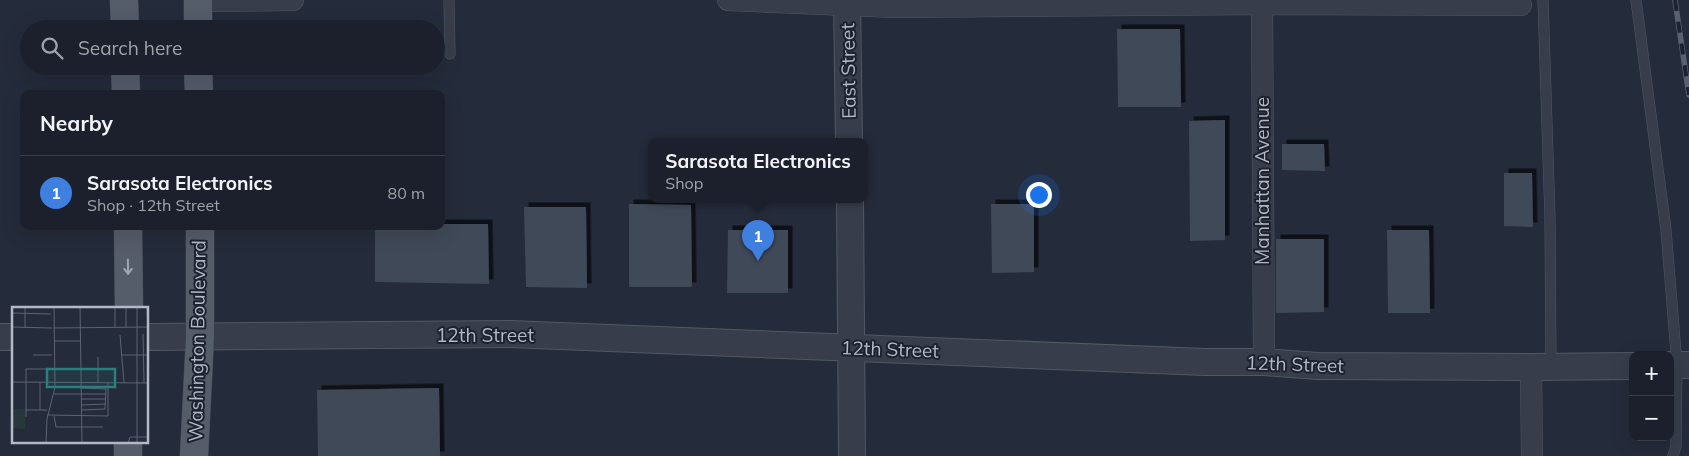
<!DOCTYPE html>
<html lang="en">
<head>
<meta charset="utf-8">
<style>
  body { margin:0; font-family:Mulish,sans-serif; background:#242834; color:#f1f3f6 }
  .controls { position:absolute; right:15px; bottom:15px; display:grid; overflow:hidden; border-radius:10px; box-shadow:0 5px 20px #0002 }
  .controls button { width:45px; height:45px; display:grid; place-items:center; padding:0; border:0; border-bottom:1px solid #393e48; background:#1b202c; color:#f1f3f6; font:25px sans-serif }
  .you { position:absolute; left:1038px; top:194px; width:18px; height:18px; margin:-12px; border:4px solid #fff; border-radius:50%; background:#1a73e8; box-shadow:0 0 0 8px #1a73e833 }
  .badge { display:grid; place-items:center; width:32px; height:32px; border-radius:50%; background:#bca0f2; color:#fff; font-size:16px; font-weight:700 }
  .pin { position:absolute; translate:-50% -41px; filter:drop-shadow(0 1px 2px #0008) }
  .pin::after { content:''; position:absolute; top:26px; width:18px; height:15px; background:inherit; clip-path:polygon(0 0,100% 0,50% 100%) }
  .popup { position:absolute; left:648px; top:138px; width:220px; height:65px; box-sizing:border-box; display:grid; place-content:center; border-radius:10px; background:#1b202c; filter:drop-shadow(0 1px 4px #0005); font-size:16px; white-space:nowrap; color:#a0a3a9 }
  .popup b { font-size:19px; color:#f1f3f6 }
  .popup::after { content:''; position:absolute; left:50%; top:100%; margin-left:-10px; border:10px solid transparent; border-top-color:#1b202c }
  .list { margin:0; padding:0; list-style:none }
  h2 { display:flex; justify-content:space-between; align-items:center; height:65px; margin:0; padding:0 20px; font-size:21px }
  h2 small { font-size:16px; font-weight:400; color:#a0a3a9 }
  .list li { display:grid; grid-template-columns:32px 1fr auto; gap:15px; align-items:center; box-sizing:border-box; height:75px; padding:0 20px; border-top:1px solid #393e48 }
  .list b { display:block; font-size:19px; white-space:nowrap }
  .list p { margin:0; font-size:16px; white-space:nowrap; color:#a0a3a9 }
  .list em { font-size:16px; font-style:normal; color:#a0a3a9 }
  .icon { flex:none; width:28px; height:28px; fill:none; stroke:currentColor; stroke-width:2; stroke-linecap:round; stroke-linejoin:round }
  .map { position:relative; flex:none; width:1689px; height:456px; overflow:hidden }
  .search { position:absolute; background:#1b202c; box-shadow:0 5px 20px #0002; left:20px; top:20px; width:425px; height:55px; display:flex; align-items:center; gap:12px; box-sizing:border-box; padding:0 18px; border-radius:28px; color:#a0a3a9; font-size:19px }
  .panel { position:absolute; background:#1b202c; box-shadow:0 5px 20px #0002; left:20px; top:90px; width:425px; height:140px; border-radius:10px }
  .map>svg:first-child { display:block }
</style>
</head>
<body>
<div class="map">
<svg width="1689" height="456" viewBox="0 0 1689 456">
  <defs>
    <filter id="shadow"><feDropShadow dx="4.5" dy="-4.5" stdDeviation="0" flood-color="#0009"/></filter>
  </defs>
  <rect width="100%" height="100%" fill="#242b3a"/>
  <!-- building -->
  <path fill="#404959" filter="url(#shadow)" d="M 1117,29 L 1180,29 L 1181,107 L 1118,107 Z
    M 1225,120 L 1225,240 L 1190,241 L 1189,121 Z
    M 1282,144 L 1324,144 L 1325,171 L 1282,170 Z
    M 1504,173 L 1532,173 L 1533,227 L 1504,226 Z
    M 629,204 L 691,205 L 692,287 L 629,287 Z
    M 991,204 L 1034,204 L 1034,272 L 992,273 Z
    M 524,207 L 586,207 L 587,288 L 526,287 Z
    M 441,224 L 488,224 L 489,284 L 375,282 L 375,226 L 441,226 Z
    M 728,230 L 788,230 L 788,293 L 727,293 Z
    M 1387,230 L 1429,230 L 1430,313 L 1388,313 Z
    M 1276,239 L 1324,239 L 1324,312 L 1276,313 Z
    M 439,388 L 440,456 L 318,456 L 317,390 Z"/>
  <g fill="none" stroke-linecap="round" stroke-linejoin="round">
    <!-- service casing -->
    <g stroke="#525865" stroke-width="11">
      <path id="service" d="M 449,0 L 450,54
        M 1543,0 L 1550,218 L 1551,366
        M 1636,0 L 1666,230 L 1677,365 L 1676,446 L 1673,456"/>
    </g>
    <!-- minor casing -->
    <g stroke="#525865" stroke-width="22">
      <path id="minor" d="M 728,0 L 895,7 L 1262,4 L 1521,5
        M 1262,0 L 1264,362
        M 198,1 L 293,0
        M 1531,367 L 1532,456"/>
    </g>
    <!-- tertiary casing -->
    <g stroke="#525865" stroke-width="28">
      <path id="tertiary" d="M 847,0 L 849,142
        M 850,200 L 852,456
        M 0,337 L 14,337
        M 148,337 L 510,334 L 1205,362 L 1264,362 L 1318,366 L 1531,367 L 1633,366
        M 1670,365 L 1689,365"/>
    </g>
    <!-- primary casing -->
    <g stroke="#404653" stroke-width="29">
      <path id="primary" d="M 124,0 L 125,29
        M 198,0 L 198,29
        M 125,66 L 126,94
        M 198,66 L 199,94
        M 128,226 L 129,308
        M 128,456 L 128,442
        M 194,456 L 200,337 L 200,226"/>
    </g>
    <!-- service -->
    <use href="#service" stroke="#373d4a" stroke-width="10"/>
    <!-- minor -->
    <use href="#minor" stroke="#373d4a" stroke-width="21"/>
    <!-- tertiary -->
    <use href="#tertiary" stroke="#373d4a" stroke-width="26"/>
    <!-- primary -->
    <use href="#primary" stroke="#555c6a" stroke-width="28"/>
    <!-- rail casing -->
    <g stroke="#596171" stroke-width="5.5">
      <path id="rail" d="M 1675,0 L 1689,95"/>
    </g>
    <!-- rail -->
    <use href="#rail" stroke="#1c222f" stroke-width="4" stroke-dasharray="11" stroke-linecap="butt"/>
  </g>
  <!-- one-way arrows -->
  <defs><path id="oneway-shaft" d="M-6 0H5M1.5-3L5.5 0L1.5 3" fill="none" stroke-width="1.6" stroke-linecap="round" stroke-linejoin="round" transform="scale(1.25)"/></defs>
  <use stroke="#9fa6b4" href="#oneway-shaft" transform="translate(128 267) rotate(89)"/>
  <g text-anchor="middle" stroke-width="4" stroke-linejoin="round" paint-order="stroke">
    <!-- street labels -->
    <g font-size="19" fill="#b2b8c6" stroke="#1c222f">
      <text transform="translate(848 71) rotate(-91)" y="7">East Street</text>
      <text transform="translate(1262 181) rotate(-90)" y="7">Manhattan Avenue</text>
      <text x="485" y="342">12th Street</text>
      <text transform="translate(197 341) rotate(-89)" y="7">Washington Boulevard</text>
      <text transform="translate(890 349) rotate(2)" y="7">12th Street</text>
      <text transform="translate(1295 364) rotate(2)" y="7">12th Street</text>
    </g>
  </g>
  <!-- overview -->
  <g transform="translate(12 307)">
    <rect width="136" height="136" fill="#242b3a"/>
    <path d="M 0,102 L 13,102 L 13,122 L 0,121 Z" fill="#27383c"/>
    <path fill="none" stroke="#5d6372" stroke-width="1" d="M 68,0 L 70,136M 103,0 L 103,20M 114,0 L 114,20M 125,0 L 125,136M 135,0 L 136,20M 0,6 L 39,7M 0,20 L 40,21M 13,21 L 13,0M 41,21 L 137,20M 131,27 L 132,76M 108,28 L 112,76M 43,34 L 69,34M 21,48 L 40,48M 110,48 L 137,48M 86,50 L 86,76M 43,62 L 96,62M 0,75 L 137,76M 28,75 L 28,103M 70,81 L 94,82 L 93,102 L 70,103M 42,87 L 94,87M 69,92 L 94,92M 70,98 L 94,97M 14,103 L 35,103M 35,108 L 96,109 L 96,76M 42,109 L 44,120 L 91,120M 14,110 L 14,62 L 40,62M 34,136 L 35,112 L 43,80 L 42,0M 116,136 L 118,130 L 137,130"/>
    <path fill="#27807b" fill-opacity="0.15" stroke="#27807b" stroke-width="2.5" d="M 35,62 L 103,62 L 103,80 L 35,80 Z"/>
    <rect width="136" height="136" fill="none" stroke="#b2b8c6" stroke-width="2.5"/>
  </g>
</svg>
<div class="controls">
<button>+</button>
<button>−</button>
</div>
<div class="you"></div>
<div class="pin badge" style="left:758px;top:261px;background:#3f7fe0">1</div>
<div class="popup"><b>Sarasota Electronics</b>Shop</div>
<div class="search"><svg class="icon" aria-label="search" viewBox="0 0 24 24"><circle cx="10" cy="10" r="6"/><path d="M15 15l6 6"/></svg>Search here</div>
<section class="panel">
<h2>Nearby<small></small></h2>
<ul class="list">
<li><span class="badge" style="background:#3f7fe0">1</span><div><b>Sarasota Electronics</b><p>Shop · 12th Street</p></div><em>80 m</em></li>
</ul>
</section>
</div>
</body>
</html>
